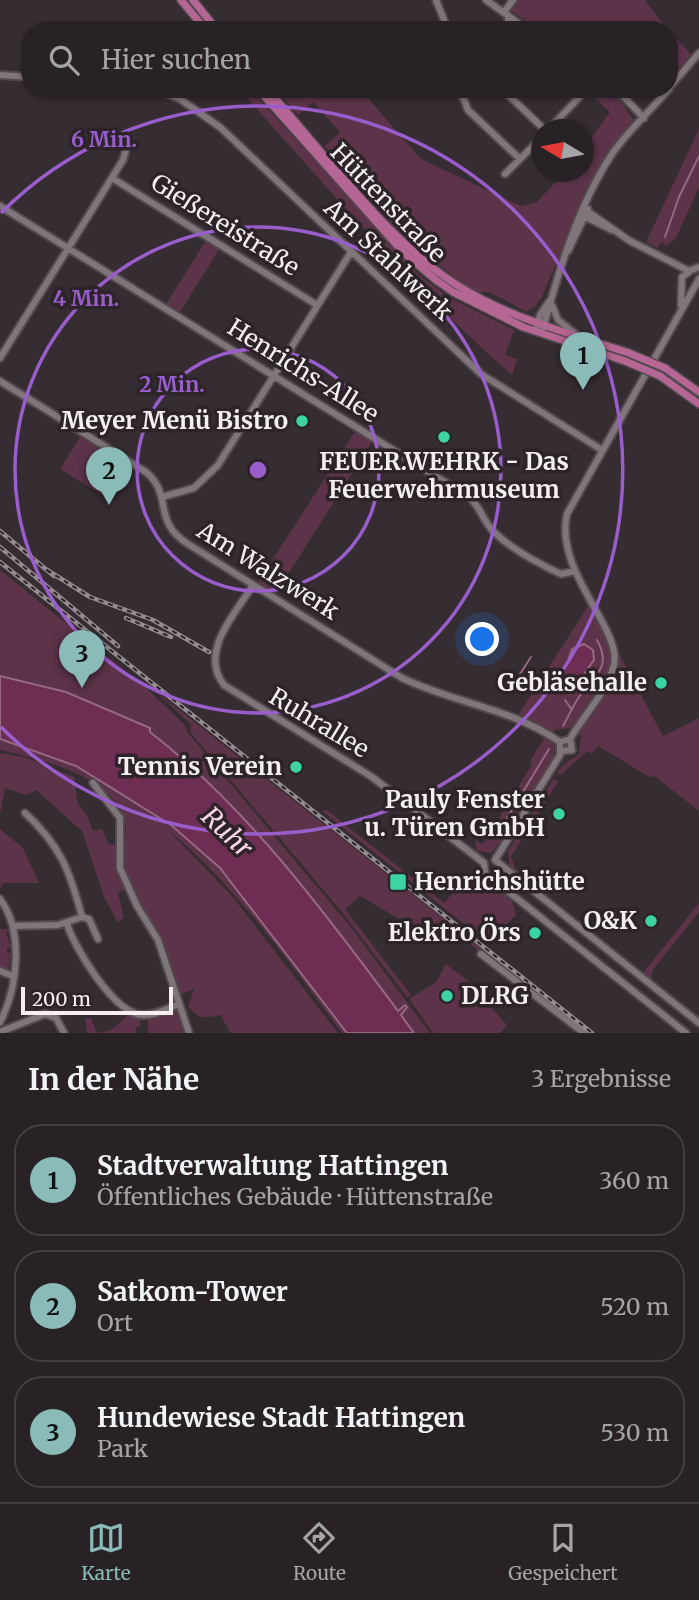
<!DOCTYPE html>
<html lang="de">
<head>
<meta charset="utf-8">
<style>
  body { margin:0; font-family:Merriweather,serif; background:#342f32; color:#f1f3f6 }
  .compass { position:absolute; left:531px; top:119px; width:63px; height:63px; border-radius:50%; background:#282226; box-shadow:0 2px 5px #0004; rotate:280deg }
  .scale { position:absolute; left:21px; bottom:18px; width:152px; box-sizing:border-box; padding-left:7px; border:4px solid #f5eff2; border-top:0; font-size:19px; line-height:24px; white-space:nowrap; color:#f5eff2; -webkit-text-stroke:5px #2c2428; paint-order:stroke }
  .you { position:absolute; left:483px; top:640px; width:24px; height:24px; margin:-18px; border:5px solid #fff; border-radius:50%; background:#1a73e8; box-shadow:0 0 0 10px #1a73e833 }
  .badge { display:grid; place-items:center; width:46px; height:46px; border-radius:50%; background:#8bbbb9; color:#111; font-size:23px; font-weight:700 }
  .pin { position:absolute; translate:-50% -58px; filter:drop-shadow(0 2px 4px #0008) }
  .pin::after { content:''; position:absolute; top:37px; width:24px; height:21px; background:inherit; clip-path:polygon(0 0,100% 0,50% 100%) }
  .list { margin:0; padding:0; list-style:none }
  h2 { display:flex; justify-content:space-between; align-items:center; height:91px; margin:0; padding:0 28px; font-size:30px }
  h2 small { font-size:23px; font-weight:400; color:#a5a4a7 }
  .list li { display:grid; grid-template-columns:46px 1fr auto; gap:21px; align-items:center; box-sizing:border-box; height:112px; margin:0 14px 14px; padding:0 14px; border:2px solid #443f43; border-radius:28px }
  .list b { display:block; font-size:26px; white-space:nowrap }
  .list p { margin:0; font-size:23px; white-space:nowrap; color:#a5a4a7 }
  .list em { font-size:23px; font-style:normal; color:#a5a4a7 }
  .icon { flex:none; width:38px; height:38px; fill:none; stroke:currentColor; stroke-width:2; stroke-linecap:round; stroke-linejoin:round }
  .map { position:relative; flex:none; width:699px; height:1033px; overflow:hidden }
  .search { position:absolute; background:#282226; box-shadow:0 2px 5px #0004; left:21px; right:21px; top:21px; height:77px; display:flex; align-items:center; gap:18px; box-sizing:border-box; padding:0 24px; border-radius:28px; color:#a5a4a7; font-size:26px }
  .sheet { height:469px; background:#282226 }
  nav { display:flex; justify-content:space-around; align-items:center; box-sizing:border-box; height:98px; border-top:2px solid #443f43; background:#282226; font-size:19px; color:#a5a4a7 }
  nav a { display:grid; justify-items:center; gap:4px }
  nav .on { color:#8bbbb9 }
  .map>svg:first-child { display:block }
</style>
</head>
<body>
<div class="map">
<svg width="699" height="1033" viewBox="0 0 699 1033">
  <rect width="100%" height="100%" fill="#362d32"/>
  <!-- green -->
  <path fill="#5c3349" d="M 517,0 L 645,0 L 667,30 L 593,30 L 588,26 L 585,30 L 539,30 L 510,10 Z
    M 669,32 L 691,54 L 669,81 Z
    M 239,89 L 250,89 L 418,274 L 450,298 L 514,330 L 505,355 L 517,359 L 512,375 C 413,289 327,187 239,89 Z
    M 276,89 L 360,89 L 421,159 L 521,206 L 537,202 L 565,172 L 584,172 L 584,147 L 610,112 L 588,92 L 590,89 L 612,89 L 634,121 L 597,171 L 586,192 L 542,297 L 535,307 L 526,312 L 503,299 L 488,292 L 477,292 L 462,283 L 404,238 L 325,146 L 340,132 L 313,102 L 298,115 Z
    M 699,129 L 699,187 L 676,238 L 667,245 L 661,243 L 657,248 L 646,242 Z
    M 207,239 L 220,248 L 180,312 L 166,304 Z
    M 356,430 L 373,440 L 275,595 L 257,584 Z
    M 80,437 L 120,461 L 102,495 L 60,469 Z
    M 0,570 L 144,686 L 184,724 L 188,733 L 350,926 L 430,1033 L 414,1033 L 401,1015 L 407,1007 L 399,1012 C 350,946 299,883 244,822 C 212,787 181,750 139,726 C 97,701 49,684 0,676 Z
    M 592,600 L 609,633 L 605,635 L 609,645 L 613,643 L 663,736 L 699,718 L 699,811 L 653,775 L 651,778 L 598,746 L 592,754 L 587,751 L 561,775 L 557,773 L 563,765 L 579,754 L 581,736 L 570,728 L 555,730 L 550,739 L 555,747 L 553,760 L 501,845 L 498,844 L 491,853 L 476,851 L 475,840 L 483,844 L 531,766 L 531,760 L 548,731 L 518,715 Z
    M 149,686 L 482,949 L 480,952 L 461,937 L 446,942 L 420,941 L 401,920 L 360,896 L 345,909 L 411,995 L 407,997 L 341,911 L 190,732 L 191,724 Z
    M 0,739 L 76,766 L 171,825 L 220,868 L 347,1033 L 342,1033 C 289,962 236,886 167,829 L 232,896 L 338,1033 L 230,1033 L 221,1015 C 204,1018 198,1020 188,1006 L 194,989 L 179,995 L 158,935 L 121,867 L 122,833 L 126,834 C 129,780 42,759 0,750 Z
    M 0,753 L 24,757 L 74,777 L 78,804 L 87,815 L 93,831 L 102,829 L 109,844 L 118,846 L 127,888 L 118,893 L 124,917 L 118,923 L 104,897 L 82,831 L 36,790 L 26,795 L 5,788 L 0,814 Z
    M 554,778 L 558,782 L 511,857 L 515,868 L 523,875 L 521,878 L 510,872 L 508,851 Z
    M 327,810 L 444,903 L 475,868 L 479,870 L 476,882 L 485,887 L 497,887 L 512,901 L 516,915 L 488,943 L 322,811 Z
    M 0,829 L 23,848 L 39,883 L 3,883 L 0,889 Z
    M 699,903 L 699,912 L 652,971 L 652,981 L 642,974 Z
    M 0,929 L 10,929 L 6,933 L 11,948 L 7,948 L 7,953 L 11,953 L 8,971 L 0,969 Z
    M 446,964 L 466,979 L 507,1025 L 500,1033 L 433,1033 L 409,999 L 436,982 Z
    M 177,1008 L 185,1033 L 148,1033 L 148,1018 Z
    M 128,1015 L 140,1016 L 140,1027 L 136,1027 L 136,1033 L 87,1033 L 85,1019 L 91,1018 L 97,1033 L 111,1030 Z"/>
  <!-- water -->
  <path fill="#6e2e53" stroke="#966883" stroke-width="2" d="M 584,644 L 593,650 L 594,660 L 570,694 L 556,688 L 555,681 L 567,664 L 572,649 Z
    M 0,676 L 66,692 L 150,728 L 150,732 C 248,808 325,913 398,1011 L 405,1005 L 407,1007 L 401,1015 L 414,1033 L 347,1033 L 220,868 L 171,825 L 76,766 L 0,739 Z"/>
  <g fill="none" stroke-linecap="round" stroke-linejoin="round">
    <!-- stream -->
    <path stroke="#966883" stroke-width="2" d="M 665,237 L 679,197 L 699,156
      M 520,674 L 531,657
      M 565,700 L 572,710
      M 563,726 C 568,717 573,706 579,697 C 593,675 613,669 597,640
      M 496,836 L 549,749"/>
    <!-- minor casing -->
    <g stroke="#524a4e" stroke-width="10">
      <path id="minor" d="M 436,0 L 448,30
        M 486,0 L 528,30
        M 504,12 L 513,0
        M 508,30 L 508,15
        M 0,75 L 30,77
        M 669,88 L 699,53
        M 155,89 L 180,99 L 221,128 L 481,374 L 602,450
        M 460,89 L 468,110 L 520,159
        M 502,89 L 545,130
        M 616,89 L 644,118
        M 548,130 L 587,89
        M 505,174 L 542,137
        M 112,178 L 317,305
        M 0,206 L 469,497 C 482,508 483,523 495,533 C 512,549 539,564 561,574 L 575,571
        M 587,211 L 630,241 L 689,271 L 699,267
        M 582,215 L 612,230
        M 568,251 L 588,209
        M 552,305 L 558,320 L 577,335
        M 681,305 L 682,277 L 689,272
        M 543,329 C 559,269 578,206 612,154 C 627,132 651,110 669,89
        M 536,331 L 540,315 L 551,299
        M 0,358 L 123,160 L 129,138
        M 0,381 L 146,472 C 174,496 151,520 188,544 L 402,678 C 454,703 511,708 560,742
        M 162,497 L 194,488 L 218,465 L 351,252
        M 253,585 C 236,613 198,652 224,685 L 372,777 L 484,863
        M 560,742 L 570,739 C 583,716 608,691 614,665 C 622,628 554,572 567,514 L 699,279
        M 561,751 L 572,750 L 570,739
        M 93,783 L 120,818 L 120,868 L 137,906 L 158,940 L 189,1033
        M 495,860 L 699,1023
        M 495,860 L 560,755 L 560,742
        M 484,863 L 485,873 L 686,1033
        M 0,899 C 24,931 18,988 0,1022
        M 82,917 L 89,919 L 98,939
        M 67,924 C 75,949 114,1013 142,1015 C 155,1016 168,1008 179,1004
        M 13,926 L 58,925 L 82,917 C 70,871 60,845 25,813
        M 481,954 L 584,1033
        M 0,971 L 13,976
        M 0,1032 L 45,1014 L 56,1018 L 64,1033"/>
    </g>
    <!-- major casing -->
    <g stroke="#524a4e" stroke-width="10">
      <path id="major" d="M 181,0 L 206,30
        M 193,0 L 217,30
        M 258,89 L 403,252 L 436,280 L 453,292 L 523,327 L 625,361
        M 267,89 C 323,152 390,244 460,287 C 512,319 572,334 629,353
        M 665,368 L 699,392
        M 660,376 L 699,404"/>
    </g>
    <!-- minor -->
    <use href="#minor" stroke="#80757a" stroke-width="6"/>
    <!-- major -->
    <use href="#major" stroke="#b56694" stroke-width="7"/>
    <!-- rail casing -->
    <g stroke="#948c90" stroke-width="4.5">
      <path id="rail" d="M 0,531 L 54,576
        M 0,547 L 118,646
        M 0,562 L 592,1033
        M 47,570 L 90,597 L 153,620 L 209,652
        M 126,618 L 171,637"/>
    </g>
    <!-- rail -->
    <use href="#rail" stroke="#2c2428" stroke-width="2" stroke-dasharray="5" stroke-linecap="butt"/>
    <!-- major-bridge casing -->
    <g stroke="#524a4e" stroke-width="10" stroke-linecap="butt">
      <path id="major-bridge" d="M 629,353 L 665,368
        M 625,361 L 660,376"/>
    </g>
    <!-- major-bridge -->
    <use href="#major-bridge" stroke="#b56694" stroke-width="7"/>
  </g>
  <!-- distance rings -->
  <g fill="none" stroke="#9a5dcc" stroke-width="3.5">
    <circle cx="258" cy="470" r="121"/>
    <circle cx="258" cy="470" r="243"/>
    <path d="M1 213A364 364 0 1 1 1 727"/>
  </g>
  <!-- markers -->
  <g fill="#3cd4a4" stroke="#2c2428" stroke-width="2.5">
    <circle cx="302" cy="421" r="7"/>
    <circle cx="444" cy="437" r="7"/>
    <circle cx="661" cy="683" r="7"/>
    <circle cx="296" cy="767" r="7"/>
    <circle cx="559" cy="814" r="7"/>
    <rect x="389" y="873" width="18" height="18" rx="3.5"/>
    <circle cx="651" cy="921" r="7"/>
    <circle cx="535" cy="933" r="7"/>
    <circle cx="447" cy="996" r="7"/>
  </g>
  <g text-anchor="middle" stroke-width="7" stroke-linejoin="round" paint-order="stroke">
    <!-- street labels -->
    <g font-size="24" fill="#f5eff2" stroke="#2c2428">
      <text transform="translate(388 203) rotate(46)" y="8">Hüttenstraße</text>
      <text transform="translate(225 225) rotate(32)" y="8">Gießereistraße</text>
      <text transform="translate(388 260) rotate(43)" y="8">Am Stahlwerk</text>
      <text transform="translate(303 371) rotate(32)" y="8">Henrichs-Allee</text>
      <text transform="translate(268 571) rotate(32)" y="8">Am Walzwerk</text>
      <text transform="translate(319 723) rotate(31)" y="8">Ruhrallee</text>
    </g>
    <!-- poi labels -->
    <g font-size="24" font-weight="bold" fill="#f5eff2" stroke="#2c2428" text-anchor="end">
      <text x="288" y="429">Meyer Menü Bistro</text>
      <text x="444" y="470" text-anchor="middle">FEUER.WEHRK - Das<tspan x="444" dy="28">Feuerwehrmuseum</tspan></text>
      <text x="647" y="691">Gebläsehalle</text>
      <text x="282" y="775">Tennis Verein</text>
      <text x="545" y="808">Pauly Fenster<tspan x="545" dy="28">u. Türen GmbH</tspan></text>
      <text x="414" y="890" text-anchor="start">Henrichshütte</text>
      <text x="637" y="929">O&amp;K</text>
      <text x="521" y="941">Elektro Örs</text>
      <text x="461" y="1004" text-anchor="start">DLRG</text>
    </g>
    <!-- water labels -->
    <g font-size="26" font-style="italic" fill="#fdd5e9" stroke="#2c2428">
      <text transform="translate(227 832) rotate(44)" y="9">Ruhr</text>
    </g>
  </g>
  <circle cx="258" cy="470" r="10" fill="#9a5dcc" stroke="#2c2428" stroke-width="3.5"/>
  <g font-size="21" text-anchor="middle" font-weight="bold" fill="#9a5dcc" stroke="#2c2428" stroke-width="7" stroke-linejoin="round" paint-order="stroke">
    <text x="104" y="147">6 Min.</text>
    <text x="86" y="306">4 Min.</text>
    <text x="172" y="392">2 Min.</text>
  </g>
</svg>
<svg class="compass" viewBox="-18 -18 36 36"><path d="M0-13l5 13h-10z" fill="#e53935"/><path d="M0 13l5-13h-10z" fill="#a5a4a7"/></svg>
<div class="scale">200 m</div>
<div class="you"></div>
<div class="pin badge" style="left:583px;top:390px">1</div>
<div class="pin badge" style="left:109px;top:505px">2</div>
<div class="pin badge" style="left:82px;top:688px">3</div>
<div class="search"><svg class="icon" aria-label="search" viewBox="0 0 24 24"><circle cx="10" cy="10" r="6"/><path d="M15 15l6 6"/></svg>Hier suchen</div>
</div>
<section class="sheet">
<h2>In der Nähe<small>3 Ergebnisse</small></h2>
<ul class="list">
<li><span class="badge">1</span><div><b>Stadtverwaltung Hattingen</b><p>Öffentliches Gebäude · Hüttenstraße</p></div><em>360 m</em></li>
<li><span class="badge">2</span><div><b>Satkom-Tower</b><p>Ort</p></div><em>520 m</em></li>
<li><span class="badge">3</span><div><b>Hundewiese Stadt Hattingen</b><p>Park</p></div><em>530 m</em></li>
</ul>
</section>
<nav>
<a class="on"><svg class="icon" aria-label="map" viewBox="0 0 24 24"><path d="M3 6l6-2 6 2 6-2v14l-6 2-6-2-6 2zM9 4v14M15 6v14"/></svg>Karte</a>
<a><svg class="icon" aria-label="directions" viewBox="0 0 24 24"><path d="M12 3l9 9-9 9-9-9zM9 14v-3h6M13 9l2 2-2 2"/></svg>Route</a>
<a><svg class="icon" aria-label="saved" viewBox="0 0 24 24"><path d="M7 4h10v16l-5-4-5 4z"/></svg>Gespeichert</a>
</nav>
</body>
</html>
